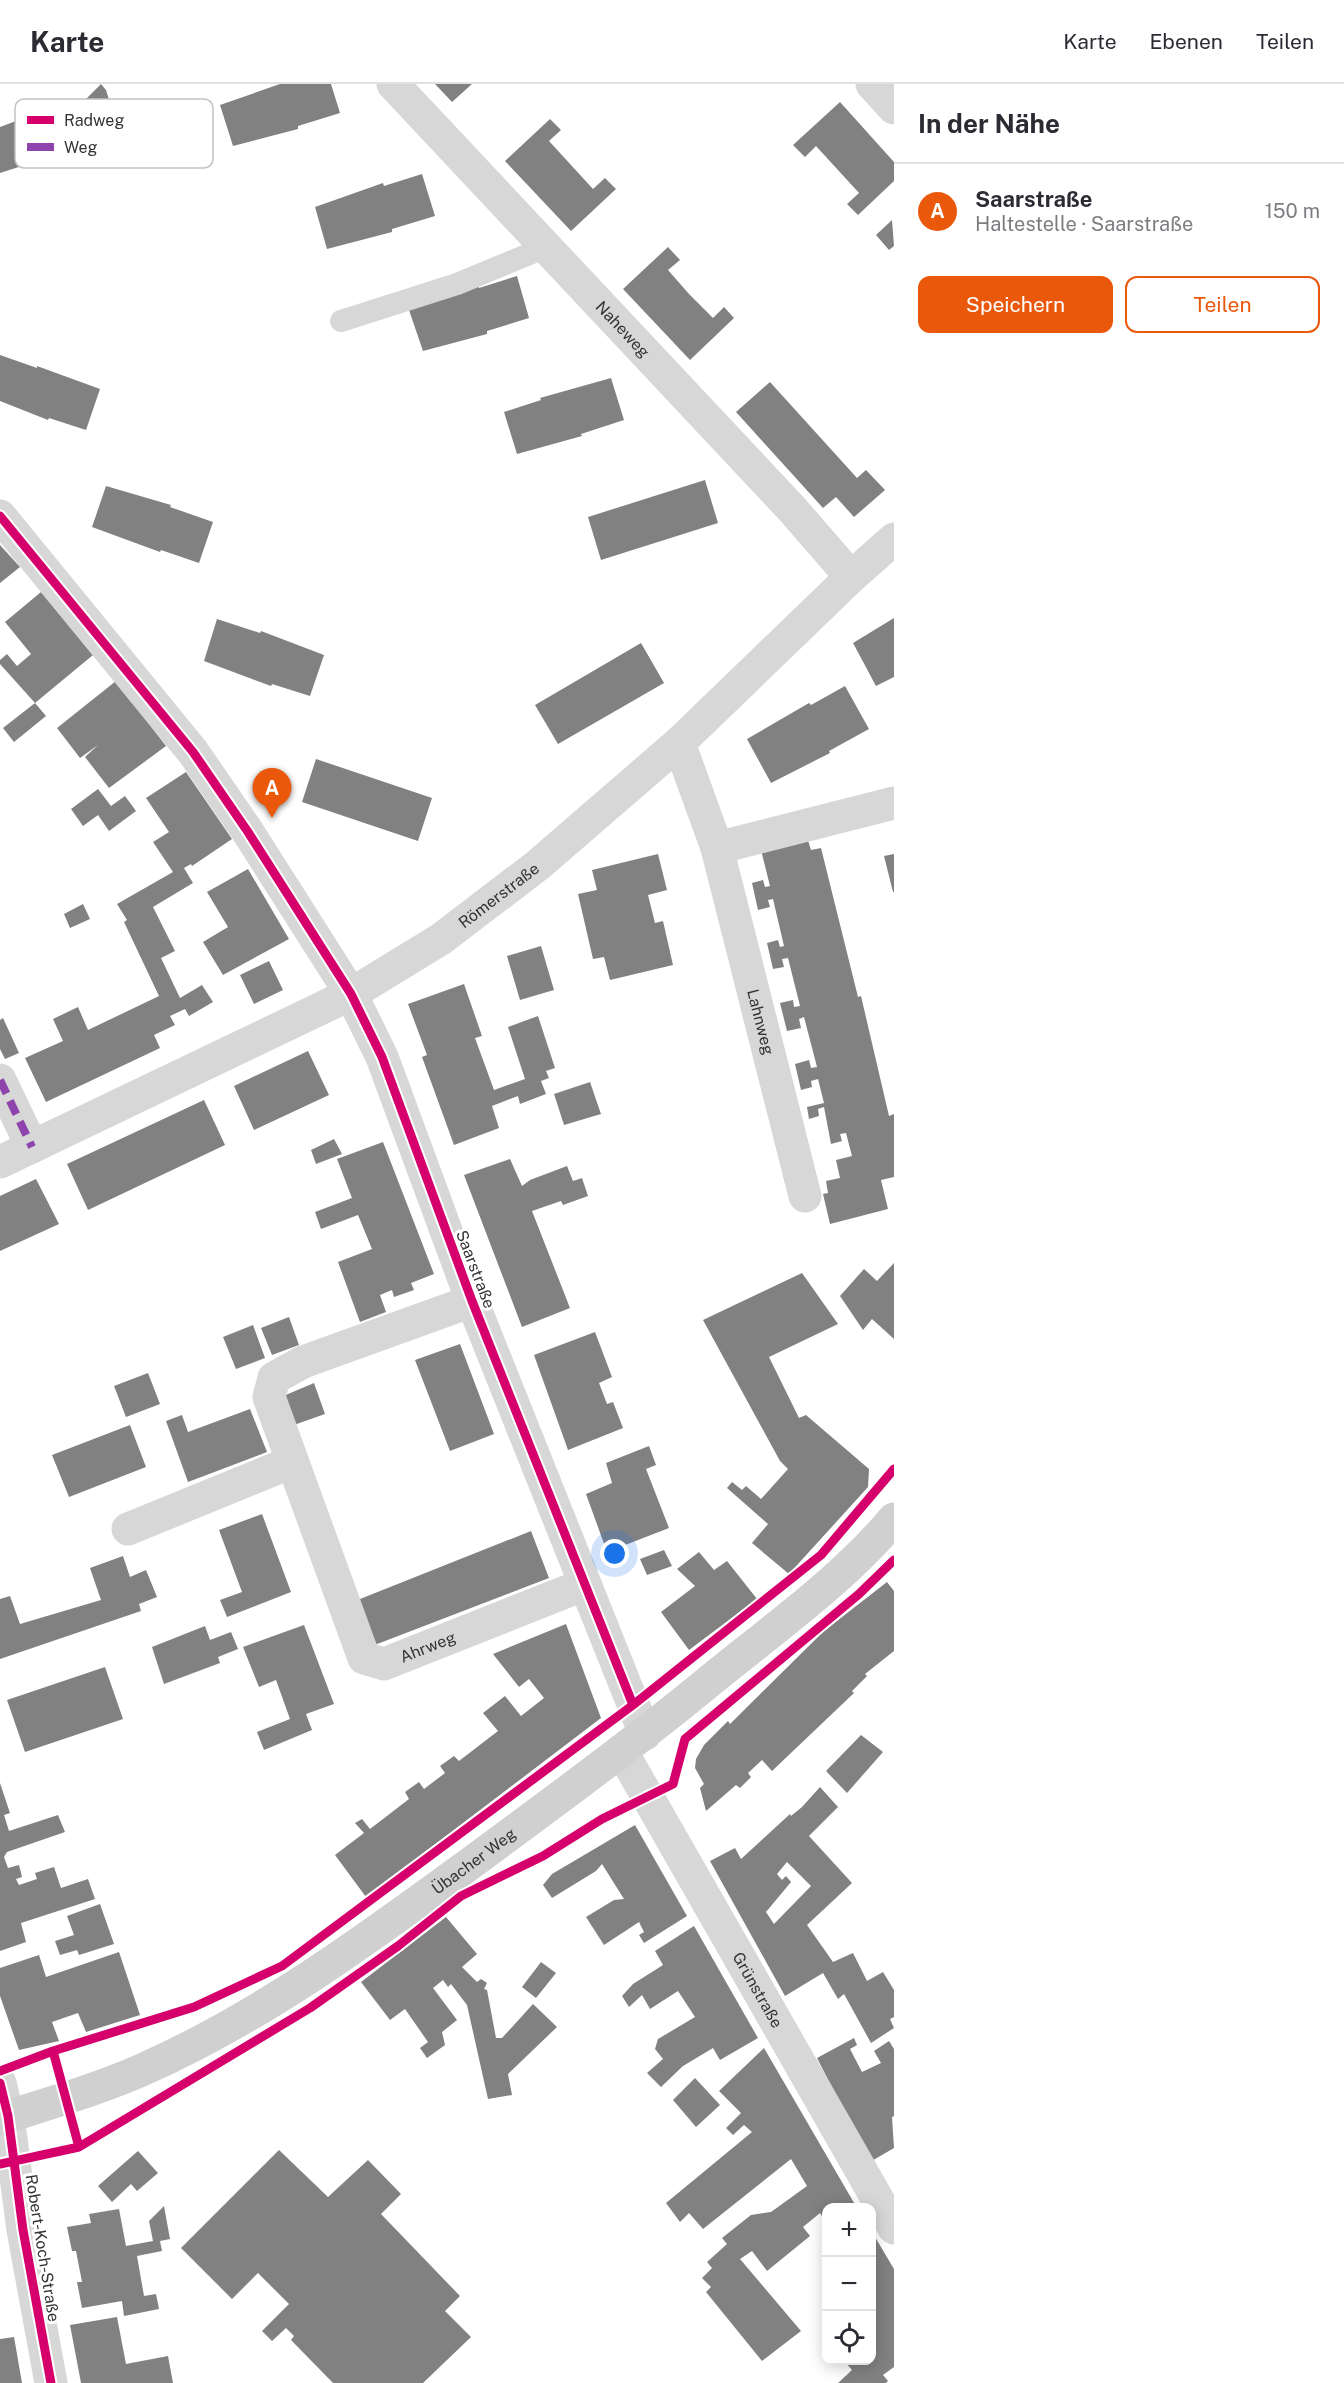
<!DOCTYPE html>
<html lang="de">
<head>
<meta charset="utf-8">
<style>
  body { margin:0; font-family:"Public Sans",sans-serif; background:#f2f2f3; color:#2b2b33 }
  .controls { position:absolute; right:18px; bottom:18px; display:grid; overflow:hidden; border-radius:12px; box-shadow:0 3px 15px #0003 }
  .controls button { width:54px; height:54px; display:grid; place-items:center; padding:0; border:0; border-bottom:2px solid #e1e1e2; background:#fff; color:#2b2b33; font:30px sans-serif }
  .you { position:absolute; left:615px; top:1470px; width:21px; height:21px; margin:-15px; border:4px solid #fff; border-radius:50%; background:#1a73e8; box-shadow:0 0 0 9px #1a73e833 }
  .badge { display:grid; place-items:center; width:39px; height:39px; border-radius:50%; background:#ea580c; color:#fff; font-size:20px; font-weight:700 }
  .pin { position:absolute; translate:-50% -50px; filter:drop-shadow(0 2px 3px #0008) }
  .pin::after { content:''; position:absolute; top:32px; width:21px; height:18px; background:inherit; clip-path:polygon(0 0,100% 0,50% 100%) }
  .list { margin:0; padding:0; list-style:none }
  h2 { display:flex; justify-content:space-between; align-items:center; height:78px; margin:0; padding:0 24px; font-size:26px }
  h2 small { font-size:20px; font-weight:400; color:#7c7c81 }
  .list li { display:grid; grid-template-columns:39px 1fr auto; gap:18px; align-items:center; box-sizing:border-box; height:96px; padding:0 24px; border-top:2px solid #e1e1e2 }
  .list b { display:block; font-size:22px; white-space:nowrap }
  .list p { margin:0; font-size:20px; white-space:nowrap; color:#7c7c81 }
  .list em { font-size:20px; font-style:normal; color:#7c7c81 }
  .actions { display:flex; gap:12px; padding:18px 24px }
  .actions a { flex:1; padding:14px 0; border:2px solid #ea580c; border-radius:12px; text-align:center; font-size:21px; color:#ea580c }
  .actions .main { background:#ea580c; color:#fff }
  .icon { flex:none; width:33px; height:33px; fill:none; stroke:currentColor; stroke-width:2; stroke-linecap:round; stroke-linejoin:round }
  .map { position:relative; flex:none; width:894px; height:2299px; overflow:hidden }
  header { display:flex; align-items:center; gap:36px; box-sizing:border-box; height:84px; padding:0 30px; background:#fff; border-bottom:2px solid #e1e1e2 }
  header strong { font-size:28px }
  nav { display:flex; gap:33px; margin-inline-start:auto; font-size:21px }
  main { display:flex }
  aside { flex:1; background:#fff }
  .map>svg:first-child { display:block }
</style>
</head>
<body>
<header>
<strong>Karte</strong>
<nav><a>Karte</a><a>Ebenen</a><a>Teilen</a></nav>
</header>
<main>
<div class="map">
<svg width="894" height="2299" viewBox="0 0 894 2299">
  <rect width="100%" height="100%" fill="#fff"/>
  <!-- building -->
  <path fill="#818181" fill-rule="evenodd" d="M 101,0 L 106,6 L 118,44 L 98,50 L 100,57 L 0,89 L 0,43 L 48,25 L 49,27 L 86,15 Z
    M 280,0 L 331,0 L 340,29 L 298,42 L 298,45 L 233,62 L 220,21 Z
    M 435,0 L 472,0 L 452,18 Z
    M 840,18 L 894,78 L 894,97 L 858,131 L 847,120 L 859,109 L 816,62 L 805,73 L 793,61 Z
    M 550,35 L 561,46 L 549,57 L 593,105 L 605,94 L 616,105 L 571,147 L 505,77 Z
    M 422,90 L 435,132 L 392,145 L 392,148 L 327,165 L 315,123 L 383,99 L 384,102 Z
    M 892,136 L 894,162 L 889,166 L 876,151 Z
    M 668,163 L 680,176 L 668,186 L 689,210 L 713,234 L 724,223 L 734,234 L 690,276 L 623,205 Z
    M 517,192 L 529,234 L 487,247 L 487,250 L 423,267 L 409,226 L 478,202 L 479,204 Z
    M 0,271 L 37,284 L 37,282 L 100,305 L 86,346 L 49,334 L 48,336 L 0,317 Z
    M 611,294 L 624,336 L 581,350 L 582,352 L 517,370 L 504,328 L 541,316 L 540,314 Z
    M 770,298 L 857,394 L 866,386 L 885,406 L 854,433 L 836,413 L 823,424 L 736,328 Z
    M 705,396 L 718,439 L 601,476 L 588,433 Z
    M 106,402 L 171,421 L 170,423 L 213,438 L 199,479 L 161,466 L 160,468 L 92,443 Z
    M 0,461 L 20,483 L 0,499 Z
    M 41,508 L 93,571 L 35,619 L 46,632 L 14,658 L 3,644 L 35,619 L 0,580 L 0,576 L 7,570 L 17,582 L 31,570 L 5,538 Z
    M 894,534 L 894,593 L 876,602 L 853,559 Z
    M 217,535 L 260,549 L 261,547 L 324,571 L 310,612 L 272,600 L 271,602 L 204,577 Z
    M 641,559 L 664,599 L 558,660 L 535,621 Z
    M 116,597 L 166,662 L 109,704 L 85,673 L 98,661 L 80,674 L 57,644 Z
    M 845,602 L 869,645 L 829,667 L 830,669 L 771,699 L 747,655 L 809,619 L 811,621 Z
    M 316,675 L 432,714 L 418,757 L 302,718 Z
    M 186,688 L 232,755 L 192,782 L 191,780 L 184,784 L 193,799 L 153,823 L 175,867 L 161,874 L 180,914 L 202,901 L 213,918 L 189,932 L 185,925 L 170,932 L 175,941 L 154,951 L 160,964 L 46,1018 L 25,974 L 63,957 L 53,935 L 78,923 L 88,946 L 159,912 L 124,838 L 127,836 L 117,820 L 173,788 L 153,758 L 169,748 L 146,714 Z
    M 98,705 L 111,722 L 125,712 L 136,727 L 109,747 L 98,731 L 83,742 L 71,725 Z
    M 806,750 L 811,766 L 821,764 L 858,913 L 861,912 L 889,1032 L 894,1030 L 894,1093 L 881,1096 L 888,1125 L 830,1140 L 823,1110 L 828,1109 L 826,1097 L 840,1094 L 836,1076 L 852,1072 L 846,1049 L 840,1050 L 842,1057 L 831,1060 L 824,1023 L 818,1025 L 819,1032 L 809,1035 L 807,1023 L 824,1019 L 818,995 L 811,997 L 812,1003 L 801,1006 L 795,980 L 809,976 L 811,984 L 817,983 L 804,933 L 799,935 L 801,944 L 787,947 L 780,919 L 793,916 L 794,923 L 800,922 L 788,874 L 782,875 L 784,883 L 773,885 L 767,859 L 778,856 L 780,863 L 784,862 L 773,815 L 768,816 L 770,823 L 758,826 L 752,799 L 763,796 L 765,803 L 770,802 L 760,762 Z
    M 658,770 L 667,806 L 648,811 L 655,839 L 663,837 L 673,881 L 610,896 L 604,873 L 593,875 L 578,810 L 597,806 L 592,786 Z
    M 894,770 L 894,808 L 893,808 L 884,772 Z
    M 248,785 L 289,855 L 223,891 L 203,858 L 228,843 L 207,808 Z
    M 83,820 L 90,835 L 70,844 L 64,830 Z
    M 541,862 L 554,906 L 520,916 L 507,872 Z
    M 269,877 L 283,906 L 254,920 L 240,891 Z
    M 464,900 L 482,952 L 475,954 L 494,1006 L 525,995 L 508,943 L 538,932 L 555,984 L 546,987 L 549,994 L 541,997 L 546,1010 L 520,1020 L 518,1012 L 492,1022 L 499,1044 L 454,1061 L 422,973 L 427,971 L 408,920 Z
    M 3,934 L 19,969 L 5,975 L 0,965 L 0,936 Z
    M 308,967 L 329,1011 L 254,1046 L 234,1002 Z
    M 590,998 L 601,1030 L 564,1041 L 554,1010 Z
    M 204,1016 L 225,1061 L 88,1126 L 67,1080 Z
    M 334,1055 L 342,1070 L 316,1080 L 311,1066 Z
    M 383,1058 L 434,1190 L 411,1199 L 414,1206 L 394,1213 L 392,1206 L 380,1211 L 386,1228 L 360,1238 L 338,1178 L 372,1165 L 358,1131 L 321,1145 L 315,1128 L 352,1114 L 337,1075 Z
    M 510,1075 L 522,1102 L 530,1096 L 567,1082 L 573,1097 L 582,1094 L 588,1112 L 563,1121 L 561,1117 L 532,1127 L 570,1224 L 522,1243 L 464,1091 Z
    M 36,1095 L 59,1140 L 0,1167 L 0,1112 Z
    M 894,1179 L 894,1255 L 872,1235 L 863,1246 L 840,1212 L 864,1185 L 877,1197 Z
    M 802,1189 L 838,1240 L 769,1273 L 799,1334 L 806,1331 L 869,1385 L 868,1403 L 789,1490 L 752,1459 L 768,1440 L 727,1404 L 732,1398 L 742,1406 L 746,1402 L 761,1415 L 788,1385 L 780,1377 L 703,1236 Z
    M 289,1233 L 299,1261 L 272,1271 L 261,1244 Z
    M 253,1241 L 265,1274 L 236,1285 L 223,1253 Z
    M 595,1248 L 612,1293 L 599,1299 L 607,1320 L 613,1318 L 623,1344 L 568,1366 L 534,1271 Z
    M 460,1260 L 494,1350 L 450,1367 L 415,1276 Z
    M 148,1289 L 160,1320 L 126,1333 L 114,1302 Z
    M 314,1299 L 325,1330 L 291,1342 L 281,1313 Z
    M 250,1325 L 267,1368 L 188,1398 L 166,1337 L 182,1331 L 188,1348 Z
    M 130,1341 L 146,1383 L 69,1413 L 52,1371 Z
    M 649,1362 L 656,1381 L 646,1385 L 669,1444 L 607,1468 L 586,1410 L 612,1399 L 606,1379 Z
    M 262,1430 L 291,1508 L 227,1533 L 220,1516 L 242,1508 L 219,1446 Z
    M 531,1447 L 549,1494 L 372,1562 L 355,1517 Z
    M 664,1466 L 672,1482 L 647,1491 L 640,1475 Z
    M 699,1468 L 714,1486 L 727,1477 L 757,1515 L 689,1566 L 661,1528 L 695,1502 L 677,1485 Z
    M 123,1472 L 130,1493 L 146,1486 L 157,1513 L 139,1520 L 141,1527 L 0,1575 L 0,1515 L 10,1512 L 20,1540 L 101,1516 L 90,1484 Z
    M 887,1498 L 894,1507 L 894,1567 L 865,1590 L 867,1592 L 852,1607 L 854,1609 L 772,1687 L 762,1676 L 748,1689 L 751,1693 L 740,1704 L 736,1701 L 706,1727 L 700,1704 L 704,1700 L 695,1684 L 696,1675 L 704,1661 L 728,1637 L 730,1640 L 824,1547 Z
    M 566,1540 L 601,1634 L 366,1813 L 335,1771 L 364,1749 L 355,1739 L 362,1735 L 370,1745 L 409,1715 L 405,1708 L 419,1698 L 424,1705 L 445,1689 L 440,1682 L 454,1672 L 459,1677 L 498,1647 L 483,1629 L 505,1612 L 521,1632 L 544,1614 L 529,1595 L 519,1603 L 493,1570 Z
    M 304,1541 L 334,1620 L 306,1630 L 312,1646 L 264,1666 L 257,1648 L 290,1635 L 276,1596 L 259,1603 L 243,1563 Z
    M 205,1542 L 210,1556 L 231,1548 L 238,1565 L 218,1573 L 220,1579 L 164,1600 L 152,1563 Z
    M 105,1583 L 123,1635 L 25,1668 L 7,1616 Z
    M 861,1651 L 883,1668 L 847,1709 L 826,1687 Z
    M 0,1699 L 10,1729 L 4,1731 L 9,1747 L 58,1731 L 65,1748 L 7,1768 L 4,1773 L 8,1784 L 19,1781 L 22,1793 L 16,1795 L 19,1801 L 37,1795 L 35,1789 L 54,1783 L 61,1804 L 88,1795 L 95,1815 L 21,1839 L 26,1858 L 0,1867 Z
    M 820,1703 L 838,1723 L 809,1752 L 852,1799 L 807,1841 L 833,1878 L 853,1869 L 867,1897 L 883,1888 L 894,1906 L 894,1933 L 890,1935 L 894,1944 L 871,1959 L 844,1910 L 838,1915 L 823,1889 L 785,1912 L 710,1777 L 735,1764 L 741,1775 L 790,1730 L 791,1732 L 802,1723 ZM 787,1778 L 811,1802 L 774,1840 L 766,1828 L 791,1798 L 786,1792 L 782,1796 L 777,1790 Z
    M 635,1741 L 687,1832 L 644,1859 L 639,1851 L 644,1848 L 639,1838 L 604,1861 L 586,1833 L 614,1816 L 624,1815 L 602,1780 L 596,1787 L 552,1814 L 543,1801 L 552,1790 Z
    M 100,1820 L 114,1860 L 79,1871 L 77,1866 L 60,1871 L 55,1857 L 74,1851 L 67,1832 Z
    M 446,1833 L 477,1870 L 462,1883 L 477,1898 L 481,1895 L 487,1899 L 484,1905 L 487,1906 L 496,1954 L 502,1954 L 533,1920 L 557,1943 L 508,1990 L 512,2011 L 488,2015 L 467,1921 L 451,1900 L 448,1903 L 443,1896 L 433,1904 L 457,1936 L 442,1948 L 445,1961 L 427,1974 L 420,1964 L 428,1958 L 405,1925 L 390,1936 L 361,1898 Z
    M 694,1842 L 758,1954 L 720,1976 L 713,1964 L 683,1982 L 661,2003 L 647,1989 L 663,1975 L 655,1965 L 658,1955 L 695,1933 L 678,1907 L 650,1925 L 642,1911 L 629,1923 L 622,1912 L 633,1900 L 663,1881 L 655,1867 Z
    M 119,1868 L 140,1931 L 86,1948 L 78,1929 L 52,1938 L 59,1957 L 19,1966 L 0,1912 L 0,1884 L 39,1871 L 46,1893 Z
    M 541,1878 L 556,1889 L 536,1914 L 522,1903 Z
    M 854,1954 L 857,1961 L 850,1965 L 862,1988 L 881,1979 L 874,1967 L 889,1957 L 894,1965 L 894,2032 L 892,2033 L 894,2064 L 870,2078 L 817,1974 Z
    M 764,1964 L 857,2124 L 826,2124 L 826,2139 L 820,2129 L 803,2143 L 810,2152 L 767,2187 L 752,2167 L 740,2175 L 801,2247 L 762,2277 L 706,2208 L 711,2203 L 702,2194 L 712,2184 L 707,2178 L 727,2160 L 722,2154 L 751,2131 L 771,2128 L 807,2102 L 791,2075 L 703,2145 L 689,2129 L 680,2138 L 666,2119 L 752,2048 L 744,2041 L 733,2051 L 726,2044 L 741,2029 L 719,2007 Z
    M 695,1994 L 720,2021 L 696,2043 L 673,2016 Z
    M 279,2066 L 328,2113 L 368,2076 L 401,2110 L 381,2130 L 460,2212 L 445,2227 L 471,2253 L 423,2299 L 333,2299 L 291,2256 L 294,2252 L 286,2244 L 272,2257 L 262,2247 L 289,2220 L 258,2189 L 232,2215 L 181,2164 Z
    M 138,2067 L 158,2089 L 137,2107 L 131,2100 L 112,2118 L 98,2102 Z
    M 164,2122 L 170,2155 L 160,2157 L 162,2167 L 137,2172 L 144,2212 L 156,2210 L 159,2225 L 124,2232 L 122,2217 L 82,2224 L 77,2198 L 82,2198 L 76,2167 L 72,2167 L 67,2143 L 91,2139 L 89,2130 L 119,2125 L 126,2162 L 153,2157 L 149,2137 Z
    M 875,2153 L 894,2185 L 894,2283 L 883,2291 L 888,2297 L 886,2299 L 838,2299 L 852,2286 L 844,2277 L 872,2277 L 872,2155 Z
    M 117,2233 L 126,2280 L 168,2272 L 173,2299 L 81,2299 L 70,2241 Z
    M 14,2253 L 22,2299 L 0,2299 L 0,2255 Z"/>
  <g fill="none" stroke-linecap="round" stroke-linejoin="round">
    <!-- lane -->
    <path stroke="#d7d7d7" stroke-width="22" d="M 341,237 L 457,200 L 546,163"/>
    <!-- street -->
    <g stroke="#d7d7d7" stroke-width="33">
      <path id="s1" d="M 393,0 L 792,425 L 851,493"/>
      <path d="M 872,0 L 894,24"/>
      <path d="M 0,432 L 193,668 L 248,748 L 351,910 L 382,973 L 472,1217 L 645,1650"/>
      <path id="s2" d="M 679,659 L 717,764 L 805,1112"/>
      <path d="M 717,764 L 894,719"/>
      <path d="M 0,996 L 32,1063"/>
      <path id="s3" d="M 0,1078 L 351,910 L 441,855 L 538,781 L 679,659 L 851,493 L 894,455"/>
      <path id="s4" d="M 472,1217 L 303,1278 L 274,1294 L 269,1313 L 364,1574 L 384,1580 L 583,1501"/>
      <path d="M 128,1445 L 292,1378"/>
      <path id="s5" d="M 622,1668 L 894,2144"/>
      <path d="M 0,1999 L 8,2032 L 23,2146 L 51,2299"/>
    </g>
    <!-- secondary -->
    <path stroke="#d0d0d0" stroke-width="33" id="s6" d="M 0,2035 C 49,2019 97,2006 144,1985 C 263,1932 367,1855 471,1779 C 549,1721 627,1665 701,1604 C 766,1550 839,1500 894,1435"/>
    <!-- quiet -->
    <path stroke="#8e44ad" stroke-width="8" stroke-dasharray="15 8" stroke-linecap="butt" d="M 0,996 L 32,1063"/>
    <!-- cycleway casing -->
    <g stroke="#fff" stroke-width="13">
      <path id="cycleway" d="M 0,432 L 193,668 L 248,748 L 351,910 L 382,973 L 472,1217 L 633,1621
        M 53,1967 L 79,2063
        M 0,1987 L 53,1967 L 194,1923 L 282,1882 L 633,1621 L 821,1471 L 894,1385
        M 0,1999 L 8,2032 L 23,2146 L 51,2299
        M 0,2080 L 79,2063 L 310,1924 L 398,1862 L 461,1812 L 543,1772 L 602,1735 L 673,1700 L 685,1655 L 859,1510 L 894,1476"/>
    </g>
    <!-- cycleway -->
    <use href="#cycleway" stroke="#d6006c" stroke-width="9"/>
  </g>
  <g text-anchor="middle" stroke-width="6" stroke-linejoin="round" paint-order="stroke">
    <!-- street labels -->
    <g font-size="16" fill="#333" stroke="#fff">
      <text dy="6" stroke="none"><textPath href="#s1" startOffset="336">Naheweg</textPath></text>
      <text dy="6" stroke="none"><textPath href="#s3" startOffset="567">Römerstraße</textPath></text>
      <text dy="6" stroke="none"><textPath href="#s2" startOffset="291">Lahnweg</textPath></text>
      <text transform="translate(476 1185) rotate(69)" y="6">Saarstraße</text>
      <text dy="6" stroke="none"><textPath href="#s4" startOffset="578">Ahrweg</textPath></text>
      <text dy="6" stroke="none"><textPath href="#s6" startOffset="543">Übacher Weg</textPath></text>
      <text dy="6" stroke="none"><textPath href="#s5" startOffset="274">Grünstraße</textPath></text>
      <text transform="translate(43 2164) rotate(81)" y="6">Robert-Koch-Straße</text>
    </g>
  </g>
  <!-- legend -->
  <rect x="15" y="15" width="198" height="69" rx="9" fill="#fff" stroke="#c2c2c2" stroke-width="1.5"/>
  <rect x="27" y="32" width="27" height="8" fill="#d6006c"/>
  <rect x="27" y="59" width="27" height="8" fill="#8e44ad"/>
  <g font-size="16" fill="#333">
    <text x="64" y="42">Radweg</text>
    <text x="64" y="69">Weg</text>
  </g>
</svg>
<div class="controls">
<button>+</button>
<button>−</button>
<button><svg class="icon" aria-label="locate" viewBox="0 0 24 24"><circle cx="12" cy="12" r="6"/><path d="M12 2v4M12 18v4M2 12h4M18 12h4"/></svg></button>
</div>
<div class="you"></div>
<div class="pin badge" style="left:272px;top:734px">A</div>
</div>
<aside>
<h2>In der Nähe<small></small></h2>
<ul class="list">
<li><span class="badge">A</span><div><b>Saarstraße</b><p>Haltestelle · Saarstraße</p></div><em>150 m</em></li>
</ul>
<div class="actions"><a class="main">Speichern</a><a>Teilen</a></div>
</aside>
</main>
</body>
</html>
